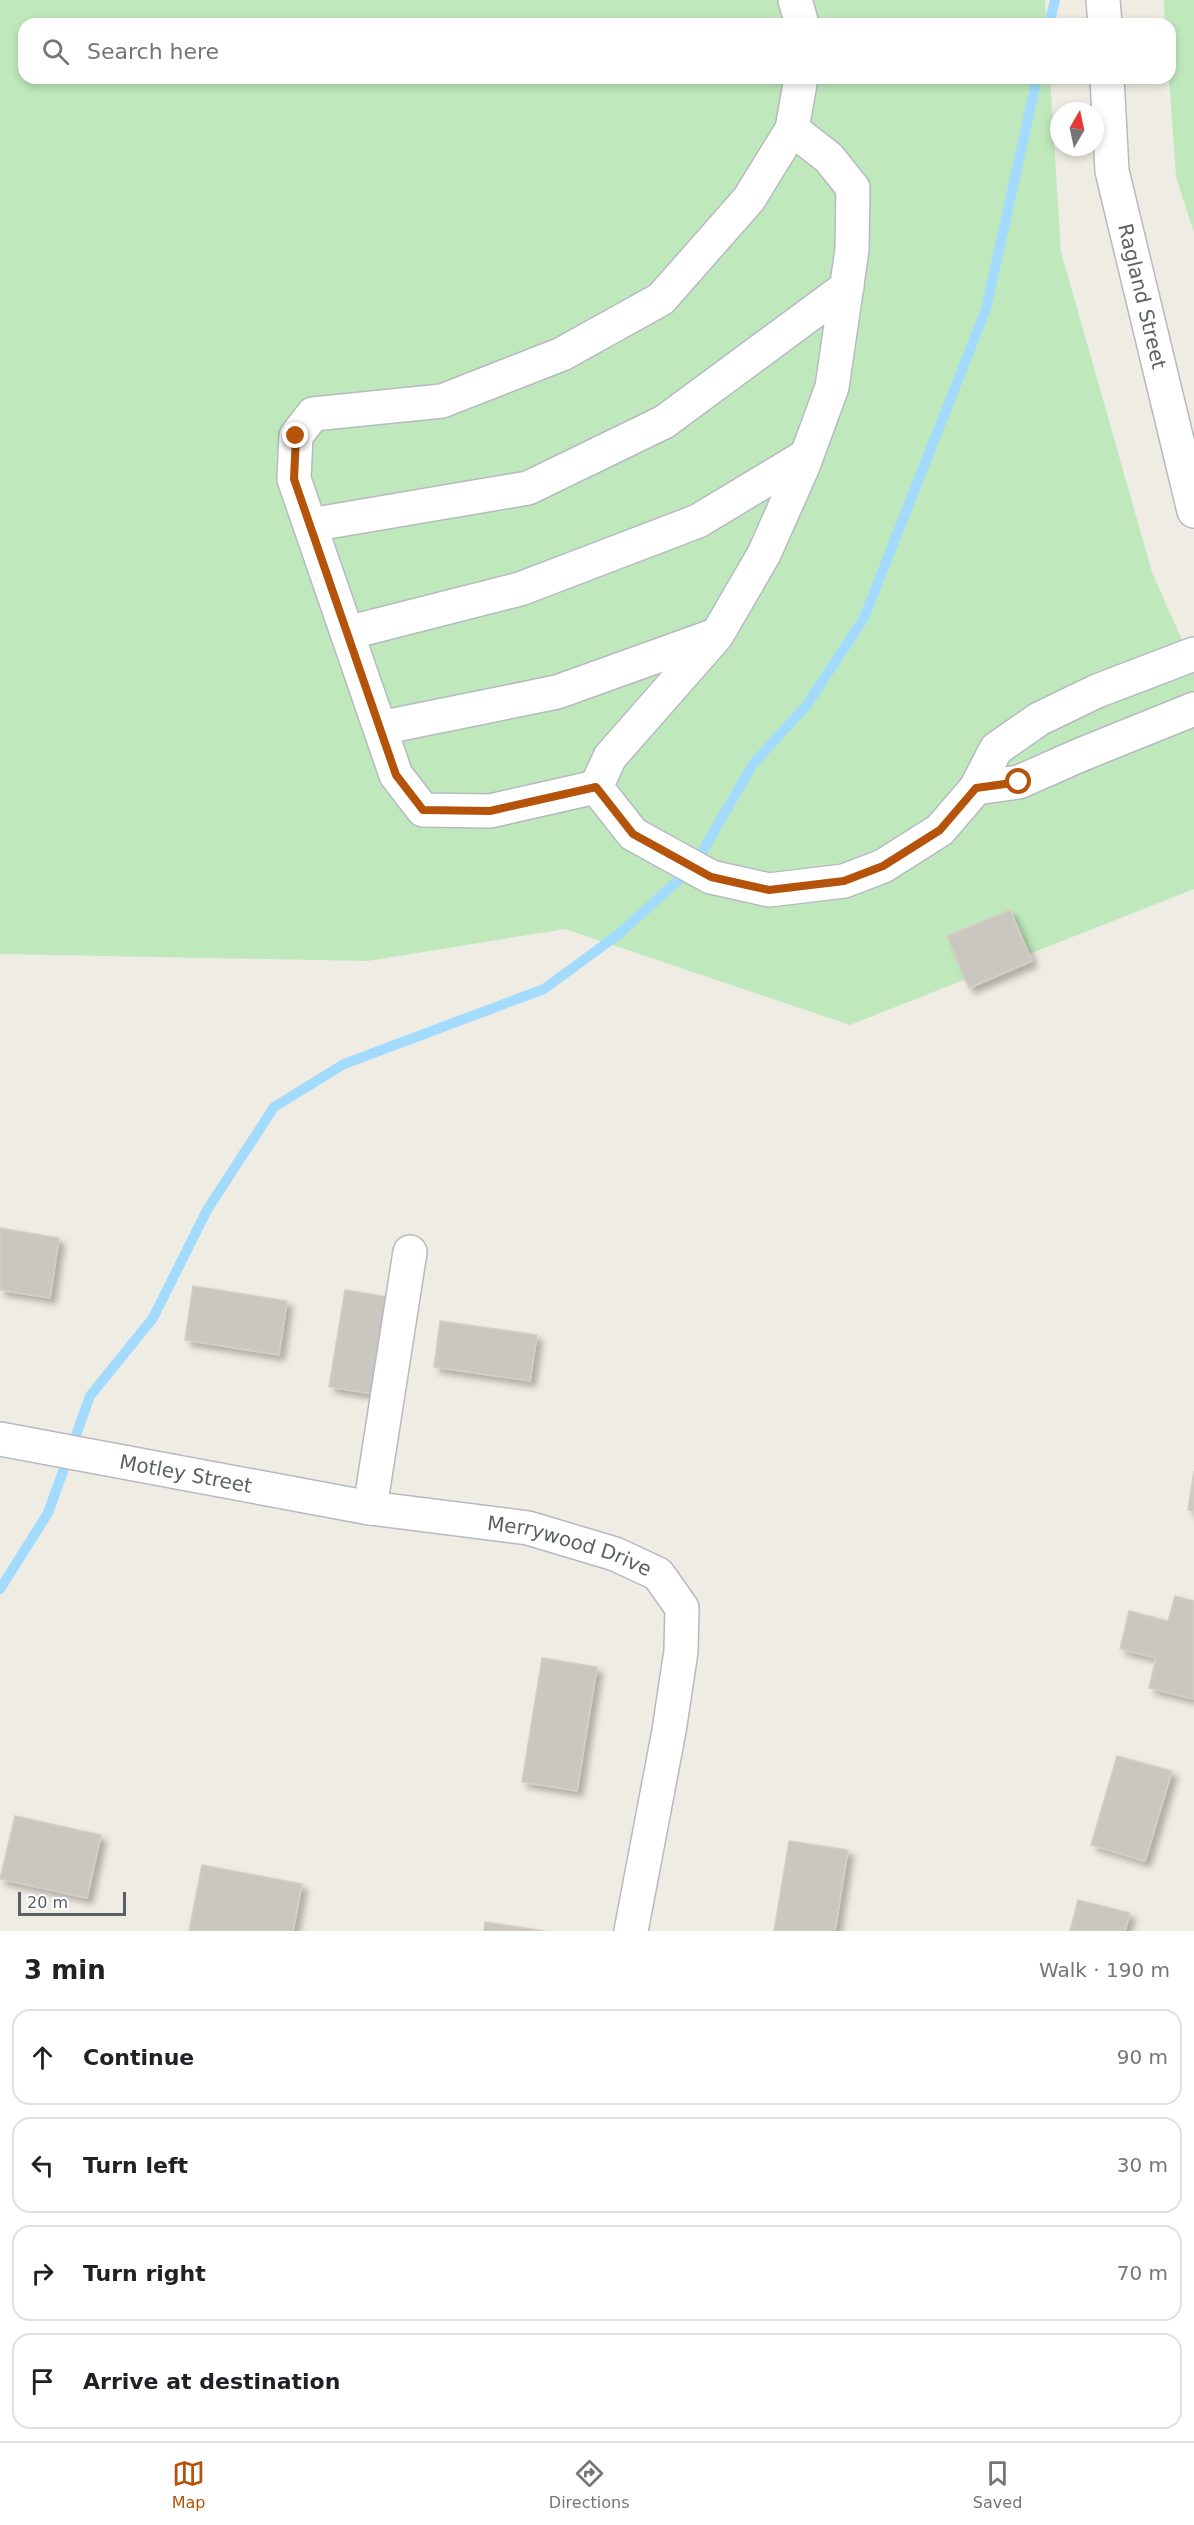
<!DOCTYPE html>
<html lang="en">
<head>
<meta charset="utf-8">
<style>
  body { margin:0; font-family:"DejaVu Sans",sans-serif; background:#f2f2f2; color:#202124 }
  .compass { position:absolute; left:1050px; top:102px; width:54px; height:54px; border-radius:50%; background:#fff; box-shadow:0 3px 9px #0003; rotate:9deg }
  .scale { position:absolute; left:18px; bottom:15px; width:108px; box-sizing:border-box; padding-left:6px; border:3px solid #5b6065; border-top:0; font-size:16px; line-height:21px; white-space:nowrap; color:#5b6065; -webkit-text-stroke:4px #fff; paint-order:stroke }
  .stop { position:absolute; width:18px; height:18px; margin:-14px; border:4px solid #b45309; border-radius:50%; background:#fff }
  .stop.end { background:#b45309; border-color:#fff; box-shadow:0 2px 6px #0008 }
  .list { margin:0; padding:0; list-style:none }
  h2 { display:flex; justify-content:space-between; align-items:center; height:78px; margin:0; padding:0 24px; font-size:26px }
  h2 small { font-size:20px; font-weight:400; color:#757577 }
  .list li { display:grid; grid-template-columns:39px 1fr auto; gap:18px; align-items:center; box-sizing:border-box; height:96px; margin:0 12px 12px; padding:0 12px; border:2px solid #e0e0e0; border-radius:18px }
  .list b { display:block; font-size:22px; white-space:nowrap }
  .list em { font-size:20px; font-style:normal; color:#757577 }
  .icon { flex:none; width:33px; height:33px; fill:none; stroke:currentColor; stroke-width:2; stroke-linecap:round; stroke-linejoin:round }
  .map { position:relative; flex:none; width:1194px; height:1931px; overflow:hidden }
  .search { position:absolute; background:#fff; box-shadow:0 3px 9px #0003; left:18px; right:18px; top:18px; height:66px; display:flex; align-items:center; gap:15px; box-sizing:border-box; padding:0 21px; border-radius:18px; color:#757577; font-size:22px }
  .sheet { height:510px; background:#fff }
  nav { display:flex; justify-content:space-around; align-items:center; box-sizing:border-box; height:84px; border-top:2px solid #e0e0e0; background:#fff; font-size:16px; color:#757577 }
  nav a { display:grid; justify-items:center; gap:3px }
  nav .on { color:#b45309 }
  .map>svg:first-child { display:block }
</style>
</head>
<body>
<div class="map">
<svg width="1194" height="1931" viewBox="0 0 1194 1931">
  <defs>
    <filter id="shadow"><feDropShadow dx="5.5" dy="5.5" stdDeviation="3" flood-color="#0004"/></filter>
  </defs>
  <rect width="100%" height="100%" fill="#efece3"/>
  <!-- green -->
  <path fill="#bfe9bd" d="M 0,0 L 1045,0 L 1046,24 L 24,24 L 24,78 L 1050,78 L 1061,252 L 1152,572 L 1194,667 L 1194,889 L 850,1025 L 565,929 L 367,961 L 0,954 Z
    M 1164,0 L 1194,0 L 1194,233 L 1176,177 L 1169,78 L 1170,24 L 1165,24 Z"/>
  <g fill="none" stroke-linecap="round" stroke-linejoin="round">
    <!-- stream -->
    <path stroke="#a3dbff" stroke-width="10" d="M 1049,24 L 1055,0
      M 0,1589 L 48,1513 L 90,1396 L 153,1318 L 207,1210 L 274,1107 L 344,1064 L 544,989 L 619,934 L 694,866 L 753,764 L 806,706 L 864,618 L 986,309 L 1037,78"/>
  </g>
  <!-- building -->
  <path fill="#cac7c0" stroke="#d5cec1" stroke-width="1.5" filter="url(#shadow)" d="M 1010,910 L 1032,961 L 969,988 L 947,936 Z
    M 0,1228 L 59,1238 L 50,1298 L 0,1290 Z
    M 193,1286 L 287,1301 L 279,1355 L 185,1340 Z
    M 345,1290 L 389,1297 L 373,1394 L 329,1387 Z
    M 440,1321 L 537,1335 L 530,1381 L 434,1367 Z
    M 1194,1471 L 1194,1511 L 1188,1510 Z
    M 1175,1596 L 1194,1601 L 1194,1699 L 1149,1688 L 1156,1658 L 1120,1649 L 1129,1611 L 1168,1621 Z
    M 542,1658 L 597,1667 L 577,1791 L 522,1782 Z
    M 1117,1756 L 1172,1771 L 1145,1861 L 1091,1845 Z
    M 15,1816 L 101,1835 L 87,1898 L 0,1879 Z
    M 789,1841 L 848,1850 L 835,1931 L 774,1931 Z
    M 202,1865 L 302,1884 L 293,1931 L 189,1931 Z
    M 1078,1900 L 1130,1913 L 1125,1931 L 1070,1931 Z
    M 485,1922 L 544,1931 L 484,1931 Z"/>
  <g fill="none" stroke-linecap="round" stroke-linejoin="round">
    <!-- minor casing -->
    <g stroke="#b6babf" stroke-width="36">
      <g id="minor">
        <path d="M 795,0 L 802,24"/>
        <path d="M 1103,0 L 1105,24"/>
        <path id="s1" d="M 1107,78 L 1112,171 L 1194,511"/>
        <path d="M 792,129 L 829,158 L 853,188 L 852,250 L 832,387 L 803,466 L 764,554 L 717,635 L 610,757 L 596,787 L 633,834 L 711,877 L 769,890 L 844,881 L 883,866 L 940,830 L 976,788 L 996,749 L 1039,719 L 1097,691 L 1194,654"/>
        <path d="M 310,525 L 528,488 L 664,422 L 847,287"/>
        <path d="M 347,633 L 520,589 L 698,521 L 806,456"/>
        <path d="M 380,728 L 557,692 L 713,636"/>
        <path d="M 596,787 L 490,811 L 423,810 L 396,775 L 294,479 L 296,436 L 313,414 L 442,401 L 562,354 L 661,299 L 749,199 L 792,129 L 801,78"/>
        <path d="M 976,788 L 1019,782 L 1080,755 L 1194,709"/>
        <path id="s2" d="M 0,1439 L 370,1508 L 528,1528 L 615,1554 L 658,1574 L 682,1608 L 681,1651 L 669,1731 L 631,1931"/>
        <path d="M 370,1508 L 410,1252"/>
      </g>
    </g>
    <!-- minor -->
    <use href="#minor" stroke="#fff" stroke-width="33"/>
  </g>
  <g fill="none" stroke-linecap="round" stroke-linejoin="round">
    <!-- route -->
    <path stroke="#b45309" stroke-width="8" d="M 296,436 L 294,479 L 396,775 L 423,810 L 490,811 L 596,787 L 633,834 L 711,877 L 769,890 L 844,881 L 883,866 L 940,830 L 976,788 L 1019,782"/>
  </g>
  <g text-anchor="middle" stroke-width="6" stroke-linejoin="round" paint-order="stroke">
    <!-- street labels -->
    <g font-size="20" fill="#5b6065" stroke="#fff">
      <text dy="7" stroke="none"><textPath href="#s1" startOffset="222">Ragland Street</textPath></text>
      <text dy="7" stroke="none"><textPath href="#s2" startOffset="189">Motley Street</textPath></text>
      <text dy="7" stroke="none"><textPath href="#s2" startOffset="580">Merrywood Drive</textPath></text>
    </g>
  </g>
</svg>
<svg class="compass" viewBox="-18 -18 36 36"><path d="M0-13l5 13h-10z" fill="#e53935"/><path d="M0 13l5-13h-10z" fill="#757577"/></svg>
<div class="scale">20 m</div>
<div class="stop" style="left:1019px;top:782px"></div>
<div class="stop end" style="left:296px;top:436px"></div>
<div class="search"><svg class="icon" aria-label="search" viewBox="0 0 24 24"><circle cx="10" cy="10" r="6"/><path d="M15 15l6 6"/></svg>Search here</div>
</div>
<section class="sheet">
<h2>3 min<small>Walk · 190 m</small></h2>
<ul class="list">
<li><svg class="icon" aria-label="ahead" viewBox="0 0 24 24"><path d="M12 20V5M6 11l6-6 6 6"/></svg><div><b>Continue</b></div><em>90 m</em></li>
<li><svg class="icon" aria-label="left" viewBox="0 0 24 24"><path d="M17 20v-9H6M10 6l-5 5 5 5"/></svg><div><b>Turn left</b></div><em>30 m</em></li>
<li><svg class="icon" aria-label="right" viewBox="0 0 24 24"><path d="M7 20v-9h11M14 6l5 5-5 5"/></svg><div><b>Turn right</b></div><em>70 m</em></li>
<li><svg class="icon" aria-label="arrive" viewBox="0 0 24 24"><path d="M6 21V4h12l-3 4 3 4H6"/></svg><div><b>Arrive at destination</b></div></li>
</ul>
</section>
<nav>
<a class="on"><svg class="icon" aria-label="map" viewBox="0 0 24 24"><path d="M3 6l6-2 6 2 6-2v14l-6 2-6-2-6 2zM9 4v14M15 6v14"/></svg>Map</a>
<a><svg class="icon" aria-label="directions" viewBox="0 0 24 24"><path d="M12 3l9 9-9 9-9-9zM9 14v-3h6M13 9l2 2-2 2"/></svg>Directions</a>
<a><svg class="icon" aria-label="saved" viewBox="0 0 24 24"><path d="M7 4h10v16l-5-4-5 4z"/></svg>Saved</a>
</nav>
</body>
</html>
